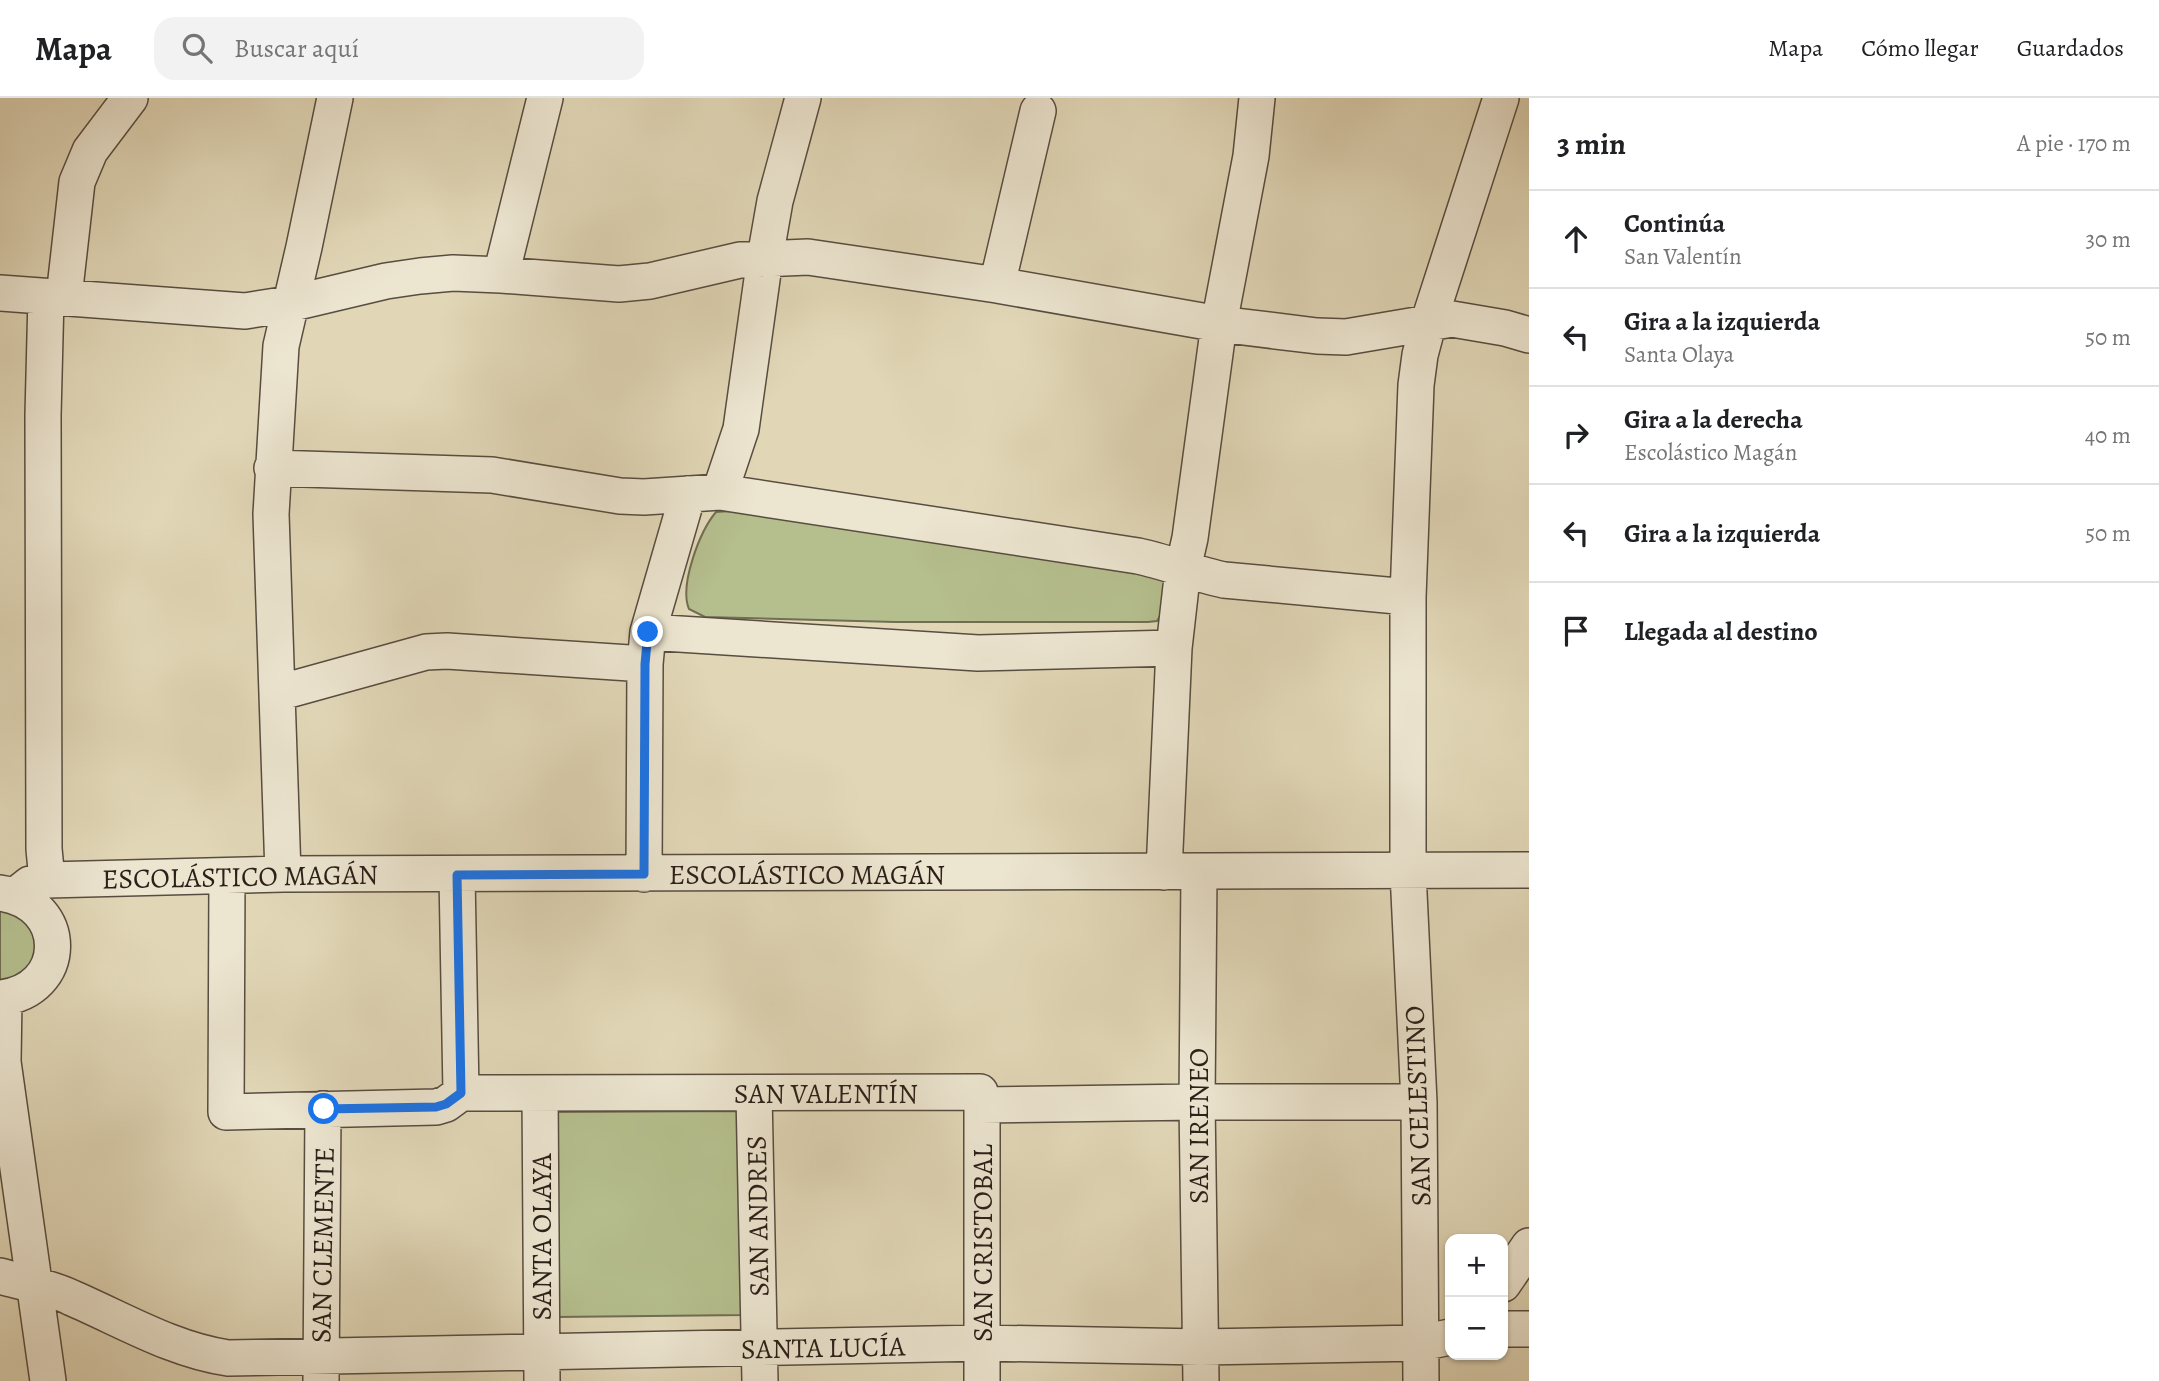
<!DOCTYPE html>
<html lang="es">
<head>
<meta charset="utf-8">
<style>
  body { margin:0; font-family:Alegreya,serif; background:#f2f2f2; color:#202124 }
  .controls { position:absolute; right:21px; bottom:21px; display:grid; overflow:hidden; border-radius:14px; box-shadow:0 2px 5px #0004 }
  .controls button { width:63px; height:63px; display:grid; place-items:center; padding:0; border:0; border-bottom:2px solid #e0e0e0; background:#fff; color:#202124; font:35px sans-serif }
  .stop { position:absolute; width:21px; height:21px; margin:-16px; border:5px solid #1a73e8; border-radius:50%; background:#fff }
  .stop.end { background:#1a73e8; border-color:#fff; box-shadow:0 2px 7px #0008 }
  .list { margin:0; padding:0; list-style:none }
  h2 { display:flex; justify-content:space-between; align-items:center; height:91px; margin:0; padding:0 28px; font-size:30px }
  h2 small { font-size:23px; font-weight:400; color:#757577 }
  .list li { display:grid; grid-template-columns:46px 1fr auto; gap:21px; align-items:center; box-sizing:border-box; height:98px; padding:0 28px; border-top:2px solid #e0e0e0 }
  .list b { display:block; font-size:26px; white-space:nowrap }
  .list p { margin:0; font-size:23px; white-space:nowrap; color:#757577 }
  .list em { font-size:23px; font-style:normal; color:#757577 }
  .icon { flex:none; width:38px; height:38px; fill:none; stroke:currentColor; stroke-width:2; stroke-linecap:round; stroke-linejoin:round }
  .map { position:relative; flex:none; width:1529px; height:1283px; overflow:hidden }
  header { display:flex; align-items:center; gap:42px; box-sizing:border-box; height:98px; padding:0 35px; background:#fff; border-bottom:2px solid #e0e0e0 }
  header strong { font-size:33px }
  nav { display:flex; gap:38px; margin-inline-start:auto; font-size:24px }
  .search { width:490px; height:63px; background:#f2f2f2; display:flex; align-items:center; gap:18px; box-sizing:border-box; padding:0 24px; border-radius:21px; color:#757577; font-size:26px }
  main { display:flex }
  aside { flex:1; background:#fff }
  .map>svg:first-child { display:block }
</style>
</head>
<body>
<header>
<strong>Mapa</strong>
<div class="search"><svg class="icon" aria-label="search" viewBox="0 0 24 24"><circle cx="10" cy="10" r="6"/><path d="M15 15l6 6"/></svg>Buscar aquí</div>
<nav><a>Mapa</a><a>Cómo llegar</a><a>Guardados</a></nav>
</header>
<main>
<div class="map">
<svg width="1529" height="1283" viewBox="0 0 1529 1283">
  <rect width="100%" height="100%" fill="#e1d7b7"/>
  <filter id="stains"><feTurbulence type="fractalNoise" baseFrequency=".00286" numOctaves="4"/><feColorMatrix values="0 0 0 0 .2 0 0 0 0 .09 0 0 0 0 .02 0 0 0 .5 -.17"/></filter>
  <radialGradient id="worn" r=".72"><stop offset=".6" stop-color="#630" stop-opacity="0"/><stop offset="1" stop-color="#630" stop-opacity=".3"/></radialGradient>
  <!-- green -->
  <path fill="#b5be8d" stroke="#706e53" stroke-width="2" d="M 731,413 L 1165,478 L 1162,515 L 1157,523 L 1148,524 L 895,524 L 705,519 L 689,511 C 679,487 700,433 716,414 Z
    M 0,812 C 5,814 12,814 16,816 C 40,828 41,863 21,878 C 16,882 6,884 0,886 Z
    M 743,1013 L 745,1217 L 556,1219 L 555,1014 Z"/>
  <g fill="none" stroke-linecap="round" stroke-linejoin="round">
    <!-- minor casing -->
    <g stroke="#584d40" stroke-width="38">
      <path id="minor" d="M 501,177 L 545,0
        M 997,187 L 1038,13
        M 0,195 L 245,213 L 289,206 L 386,183 L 420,178 L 453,175 L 501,177 L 619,186 L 650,183 L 740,162 L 808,159 L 997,187 L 1219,226 L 1317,238 L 1346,239 L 1452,221 L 1505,230 L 1529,237
        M 46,199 L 43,317 L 44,751 L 47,782
        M 64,199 L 77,84 L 90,53 L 130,0
        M 272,370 L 492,377 L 620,398 L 644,399 L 720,394 L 1138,458 C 1167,464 1195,476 1224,482 L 1408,499
        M 720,394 L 741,331 L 765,160 L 775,103 L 803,0
        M 648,534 L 978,555 L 1174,550
        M 278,595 L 426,554 L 447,553 L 645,566
        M 1164,774 L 1174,550 L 1183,471 L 1190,440 L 1219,226 L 1251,58 L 1257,0
        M 1199,774 L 1197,1004 L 1201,1283
        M 283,776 L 271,416 L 281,248 L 304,149 L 335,0
        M 644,776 L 645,566 L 648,534 L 688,396
        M 457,777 L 461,995
        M 227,778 L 226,1014 L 436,1009 L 446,1006 L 461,995 L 980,994 L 982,1007 L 1197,1004 L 1419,1004
        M 0,795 C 71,805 69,893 0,900
        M 16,797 L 30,786 L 47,782 L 283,776 L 1529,772
        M 4,900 L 3,964 L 48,1283
        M 540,995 L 542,1283
        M 754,996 L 760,1283
        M 0,1178 C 24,1185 50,1189 72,1200 C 123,1222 173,1252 228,1260 L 982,1245 L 1201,1249 L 1421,1245 L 1450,1239
        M 1503,1186 L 1529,1148
        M 1503,1231 L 1529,1231
        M 321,1283 L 323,1011
        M 982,1283 L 982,1007
        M 1421,1283 L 1419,1004 L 1408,774 L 1408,499 L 1416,287 L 1420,257 L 1429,223 L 1501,0"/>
    </g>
    <!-- minor -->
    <use href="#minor" stroke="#ece5d0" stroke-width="35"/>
  </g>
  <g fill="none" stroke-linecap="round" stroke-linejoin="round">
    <!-- route -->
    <path stroke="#1a73e8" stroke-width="9" d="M 324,1011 L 436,1009 L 446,1006 L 461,995 L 457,777 L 644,776 L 645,566 L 648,534"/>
  </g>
  <g text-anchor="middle" stroke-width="6" stroke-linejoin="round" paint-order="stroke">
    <!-- street labels -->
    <g font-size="28" fill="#2b1f19" stroke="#ece5d0">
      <text x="807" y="786">ESCOLÁSTICO MAGÁN</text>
      <text transform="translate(240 778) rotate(-1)" y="10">ESCOLÁSTICO MAGÁN</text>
      <text x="826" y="1005">SAN VALENTÍN</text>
      <text transform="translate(1417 1008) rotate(-92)" y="10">SAN CELESTINO</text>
      <text transform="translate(1198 1028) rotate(-90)" y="10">SAN IRENEO</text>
      <text transform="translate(757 1118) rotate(-91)" y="10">SAN ANDRES</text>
      <text transform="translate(541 1139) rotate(-90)" y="10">SANTA OLAYA</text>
      <text transform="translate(982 1145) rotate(-90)" y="10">SAN CRISTOBAL</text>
      <text transform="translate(322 1147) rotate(-89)" y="10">SAN CLEMENTE</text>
      <text transform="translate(823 1249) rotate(-1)" y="10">SANTA LUCÍA</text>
    </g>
  </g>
  <rect width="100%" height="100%" filter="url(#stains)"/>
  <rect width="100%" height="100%" fill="url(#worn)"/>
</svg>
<div class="controls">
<button>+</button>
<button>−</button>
</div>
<div class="stop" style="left:324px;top:1011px"></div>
<div class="stop end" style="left:648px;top:534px"></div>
</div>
<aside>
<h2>3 min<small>A pie · 170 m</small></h2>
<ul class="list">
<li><svg class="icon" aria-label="ahead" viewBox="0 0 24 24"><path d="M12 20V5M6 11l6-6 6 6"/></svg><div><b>Continúa</b><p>San Valentín</p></div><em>30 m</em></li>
<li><svg class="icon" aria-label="left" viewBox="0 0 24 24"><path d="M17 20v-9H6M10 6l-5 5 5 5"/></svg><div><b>Gira a la izquierda</b><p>Santa Olaya</p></div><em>50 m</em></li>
<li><svg class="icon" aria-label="right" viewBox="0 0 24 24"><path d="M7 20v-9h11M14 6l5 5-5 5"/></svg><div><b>Gira a la derecha</b><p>Escolástico Magán</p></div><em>40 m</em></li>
<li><svg class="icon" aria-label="left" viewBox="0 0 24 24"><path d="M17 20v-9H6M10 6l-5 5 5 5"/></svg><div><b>Gira a la izquierda</b></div><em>50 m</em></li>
<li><svg class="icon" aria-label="arrive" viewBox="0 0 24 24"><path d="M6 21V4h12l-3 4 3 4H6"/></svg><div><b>Llegada al destino</b></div></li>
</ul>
</aside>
</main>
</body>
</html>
